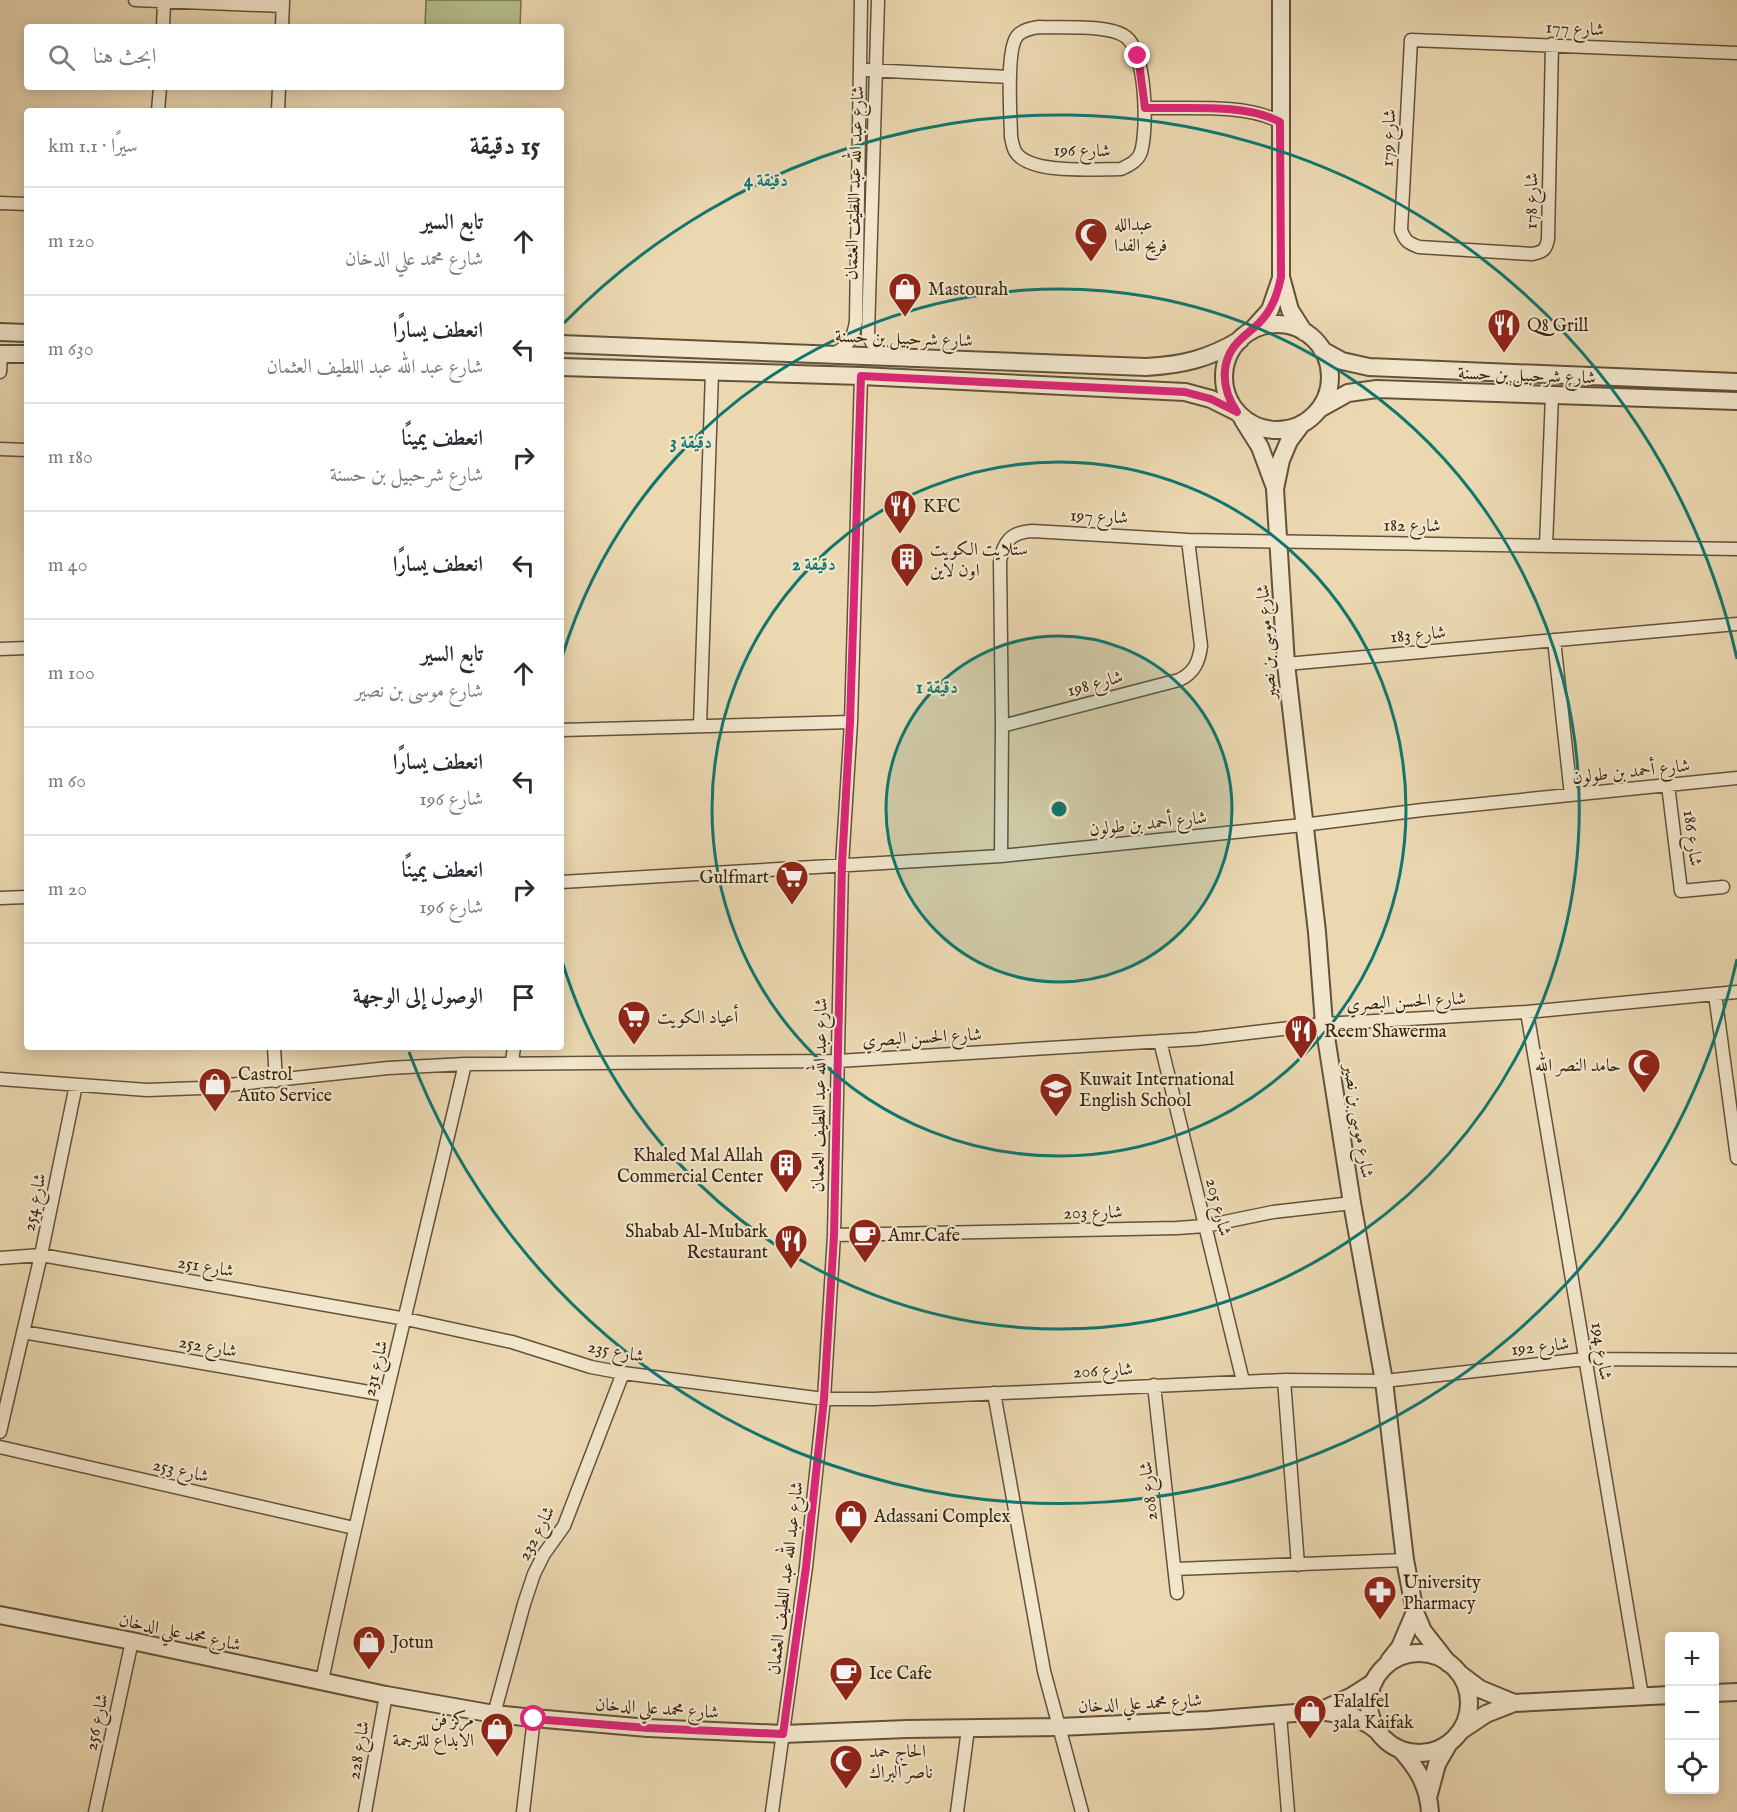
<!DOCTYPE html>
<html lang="ar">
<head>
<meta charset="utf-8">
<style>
  body { margin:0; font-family:"IM FELL English",Amiri,serif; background:#f2f2f3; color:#2b2b33; direction:rtl }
  .controls { position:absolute; right:18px; bottom:18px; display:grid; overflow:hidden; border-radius:6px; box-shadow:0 3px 15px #0003 }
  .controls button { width:54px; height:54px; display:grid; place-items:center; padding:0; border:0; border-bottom:2px solid #e1e1e2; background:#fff; color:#2b2b33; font:30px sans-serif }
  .stop { position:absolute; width:18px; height:18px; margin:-14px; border:4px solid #db2777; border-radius:50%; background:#fff }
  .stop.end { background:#db2777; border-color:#fff; box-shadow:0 2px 6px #0008 }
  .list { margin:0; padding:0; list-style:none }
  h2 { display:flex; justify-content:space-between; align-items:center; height:78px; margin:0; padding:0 24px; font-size:26px }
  h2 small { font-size:20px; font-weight:400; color:#7c7c81 }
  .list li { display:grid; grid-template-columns:39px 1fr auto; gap:18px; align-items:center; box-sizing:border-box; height:108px; padding:0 24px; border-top:2px solid #e1e1e2 }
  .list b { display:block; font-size:22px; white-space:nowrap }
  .list p { margin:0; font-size:20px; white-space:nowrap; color:#7c7c81 }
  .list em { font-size:20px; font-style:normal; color:#7c7c81 }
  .icon { flex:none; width:33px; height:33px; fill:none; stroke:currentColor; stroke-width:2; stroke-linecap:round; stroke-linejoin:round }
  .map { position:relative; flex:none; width:1737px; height:1812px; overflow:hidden; direction:ltr }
  .search { position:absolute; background:#fff; box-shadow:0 3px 15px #0003; left:24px; top:24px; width:540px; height:66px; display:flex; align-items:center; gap:15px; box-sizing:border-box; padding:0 21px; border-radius:6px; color:#7c7c81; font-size:22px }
  .panel { position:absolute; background:#fff; box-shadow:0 3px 15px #0003; left:24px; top:108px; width:540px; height:942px; border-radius:6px; direction:rtl }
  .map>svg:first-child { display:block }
</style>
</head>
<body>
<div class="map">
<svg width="1737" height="1812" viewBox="0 0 1737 1812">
  <rect width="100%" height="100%" fill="#ebd8b1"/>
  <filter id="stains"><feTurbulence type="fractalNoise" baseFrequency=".00333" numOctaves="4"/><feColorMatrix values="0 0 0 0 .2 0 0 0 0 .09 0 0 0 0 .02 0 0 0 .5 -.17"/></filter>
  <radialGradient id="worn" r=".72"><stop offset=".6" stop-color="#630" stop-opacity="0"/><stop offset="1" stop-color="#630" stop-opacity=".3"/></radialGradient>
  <!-- green -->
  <path fill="#b5bf8d" stroke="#767250" stroke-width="1.5" d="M 426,0 L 521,0 L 520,27 L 425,27 Z"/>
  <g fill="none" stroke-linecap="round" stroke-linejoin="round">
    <!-- minor casing -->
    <g stroke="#63523a" stroke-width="15">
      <path id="minor" d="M 135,0 L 283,6
        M 878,0 L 868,334 L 872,343 L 889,356
        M 163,27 L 164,1
        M 282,27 L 283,0
        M 1039,27 C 1061,28 1109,24 1126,37 C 1146,52 1148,128 1141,152 C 1138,161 1129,165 1121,169 C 1097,169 1028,175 1015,151 C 1013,147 1012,142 1011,137 C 1011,118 1005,48 1018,35 C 1023,30 1032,28 1039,27 Z
        M 1552,44 L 1548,239 C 1546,250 1543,252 1532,254 L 1419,247 C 1408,243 1405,241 1401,230 L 1411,40 L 1737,53
        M 867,70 L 1010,77
        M 1145,108 C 1185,109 1246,103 1280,122
        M 158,111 L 160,87
        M 278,111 L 279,87
        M 0,203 L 27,204
        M 833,354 C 848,347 854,337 856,321 L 861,0
        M 0,372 L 1,354
        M 0,449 L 27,450
        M 1546,546 L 1552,395
        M 1554,640 L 1571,795
        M 0,649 L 27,648
        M 1286,664 L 1737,624
        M 700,726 L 712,372
        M 1002,726 L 1179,680 C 1194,673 1199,662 1201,646 L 1188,540
        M 561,730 L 851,722
        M 1668,785 L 1681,891 L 1723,887
        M 1001,856 L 1002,726 L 1000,562 C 1003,542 1011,532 1032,531 L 1188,540 L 1737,549
        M 561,882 L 1001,856 L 1303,825 L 1422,810 L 1737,778
        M 0,898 L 27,897
        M 1715,994 L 1737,1158
        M 1527,1012 L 1642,1696
        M 1160,1041 L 1243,1381
        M 274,1047 L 276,1081
        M 512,1062 L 514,1047
        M 0,1079 L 147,1090 L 201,1088 L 388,1068 L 465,1064 L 838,1061 L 1197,1039 L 1324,1024 L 1527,1012 L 1737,992
        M 834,1235 L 1177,1228 L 1205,1226 L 1273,1212 L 1352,1203
        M 0,1258 L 41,1255 L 406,1319 L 512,1342 L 591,1367 L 623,1373 L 824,1399 L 874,1399 L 1284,1380 L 1384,1381 L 1585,1359 L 1737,1360
        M 23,1332 L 386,1395
        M 1284,1380 L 1298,1565
        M 1154,1385 L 1177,1593
        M 994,1393 L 1044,1671 L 1082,1812
        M 0,1432 L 41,1255 L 76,1085
        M 0,1447 L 354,1528
        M 1175,1569 L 1405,1560
        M 322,1681 C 365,1474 417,1270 465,1064
        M 494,1714 L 524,1604 L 534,1574 L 544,1554 L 564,1526 L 623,1373
        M 1280,1715 L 1288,1812
        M 95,1812 L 132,1641
        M 365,1812 L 386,1695
        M 523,1812 L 534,1718
        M 772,1812 L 806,1567 L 824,1399 L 834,1235 L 842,865 L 851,722 L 861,376
        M 957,1812 L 968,1729"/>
    </g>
    <!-- tertiary casing -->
    <g stroke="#63523a" stroke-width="20">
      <path id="tertiary" d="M 1281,0 L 1281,277 L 1290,310 L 1304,332
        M1224 377a53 53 0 1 1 106 0a53 53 0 1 1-106 0Z
        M 1252,330 L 1270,310 L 1280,281
        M 0,332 L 27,333
        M 561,344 L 1146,367 C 1182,365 1208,359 1240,340
        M 1322,350 L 1342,361 L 1369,367 L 1737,382
        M 0,354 L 27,354
        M 561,367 L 861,376 L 1185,392 L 1211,399 L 1237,412
        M 1321,408 L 1348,393 L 1377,389 L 1737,401
        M 1243,420 L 1260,447 L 1274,485
        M 1301,425 L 1289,441 L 1281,460 L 1275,489 L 1286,664 L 1317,932 L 1324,1024 L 1352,1203 L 1384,1381 L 1405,1560 L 1415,1612 L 1423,1631 L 1448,1663
        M 0,1615 L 132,1641 L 386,1695 L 494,1714 L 534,1718 L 648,1728 L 783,1734 L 907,1729 L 1060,1727 L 1208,1720 L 1320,1711 L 1352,1716 L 1368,1724 L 1379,1732
        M1369 1703a50 50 0 1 1 100 0a50 50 0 1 1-100 0Z
        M 1389,1661 L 1400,1647 L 1415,1612
        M 1460,1674 L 1480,1689 L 1514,1703
        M 1714,1693 L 1737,1692
        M 1322,1710 L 1352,1696 L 1374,1682
        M 1462,1730 L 1486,1714 L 1514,1703 L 1670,1695
        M 1400,1749 C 1418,1769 1428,1785 1430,1812
        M 1429,1794 L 1437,1764 L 1449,1743"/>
    </g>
    <!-- minor -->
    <use href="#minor" stroke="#f2e6cc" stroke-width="12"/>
    <!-- tertiary -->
    <use href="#tertiary" stroke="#f2e6cc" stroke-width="16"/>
  </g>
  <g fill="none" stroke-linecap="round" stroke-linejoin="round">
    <!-- route -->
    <path stroke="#db2777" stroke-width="8" d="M 534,1719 L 648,1728 L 783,1734 L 806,1567 L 824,1399 L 834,1235 L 842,865 L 850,722 L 861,376 L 1185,392 L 1211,399 L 1237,412 C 1221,389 1219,359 1241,339 C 1249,331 1258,326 1265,316 C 1274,305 1278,292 1281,277 L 1280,122 C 1246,103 1185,109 1145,108 L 1138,56"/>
  </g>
  <!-- distance rings -->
  <circle cx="1059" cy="809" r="173" fill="#0f766e" fill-opacity=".12"/>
  <g fill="none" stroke="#0f766e" stroke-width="3">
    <circle cx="1059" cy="809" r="173"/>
    <circle cx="1059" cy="809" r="347"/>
    <path d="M562 657A520 520 0 1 1 562 961"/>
    <path d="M1737 959A694 694 0 0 1 409 1052M564 323A694 694 0 0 1 1737 659"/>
  </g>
  <!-- icons -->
  <defs>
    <g id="mosque-pin" transform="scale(1.725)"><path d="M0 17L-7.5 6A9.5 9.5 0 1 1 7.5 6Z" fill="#8f2418" stroke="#f2e6cc"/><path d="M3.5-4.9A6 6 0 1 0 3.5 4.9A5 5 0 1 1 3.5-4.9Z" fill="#fff"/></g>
    <g id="shop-pin" transform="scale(1.725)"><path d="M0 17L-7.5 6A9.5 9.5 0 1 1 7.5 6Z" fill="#8f2418" stroke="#f2e6cc"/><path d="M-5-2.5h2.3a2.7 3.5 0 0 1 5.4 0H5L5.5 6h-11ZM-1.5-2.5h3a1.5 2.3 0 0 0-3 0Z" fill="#fff"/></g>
    <g id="restaurant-pin" transform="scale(1.725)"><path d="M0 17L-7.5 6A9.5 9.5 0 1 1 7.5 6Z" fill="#8f2418" stroke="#f2e6cc"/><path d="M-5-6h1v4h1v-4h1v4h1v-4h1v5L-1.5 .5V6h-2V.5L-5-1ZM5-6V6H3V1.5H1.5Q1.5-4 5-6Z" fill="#fff"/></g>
    <g id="building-pin" transform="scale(1.725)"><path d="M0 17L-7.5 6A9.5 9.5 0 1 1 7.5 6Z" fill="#8f2418" stroke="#f2e6cc"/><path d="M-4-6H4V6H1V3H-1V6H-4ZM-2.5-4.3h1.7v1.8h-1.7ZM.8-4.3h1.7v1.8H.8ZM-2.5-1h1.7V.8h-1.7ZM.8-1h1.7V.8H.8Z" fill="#fff"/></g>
    <g id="supermarket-pin" transform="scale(1.725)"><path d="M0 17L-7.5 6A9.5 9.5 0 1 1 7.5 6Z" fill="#8f2418" stroke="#f2e6cc"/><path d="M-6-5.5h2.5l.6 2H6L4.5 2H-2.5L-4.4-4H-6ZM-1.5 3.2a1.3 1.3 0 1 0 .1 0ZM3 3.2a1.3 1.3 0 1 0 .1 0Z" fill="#fff"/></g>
    <g id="school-pin" transform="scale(1.725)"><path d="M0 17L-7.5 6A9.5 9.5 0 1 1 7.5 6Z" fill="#8f2418" stroke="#f2e6cc"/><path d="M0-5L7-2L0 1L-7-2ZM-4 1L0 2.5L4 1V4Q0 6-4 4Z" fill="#fff"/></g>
    <g id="cafe-pin" transform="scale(1.725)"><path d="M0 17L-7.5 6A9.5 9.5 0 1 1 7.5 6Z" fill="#8f2418" stroke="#f2e6cc"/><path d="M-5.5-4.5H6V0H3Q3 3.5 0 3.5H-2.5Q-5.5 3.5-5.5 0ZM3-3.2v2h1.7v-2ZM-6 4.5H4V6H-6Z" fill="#fff"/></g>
    <g id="pharmacy-pin" transform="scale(1.725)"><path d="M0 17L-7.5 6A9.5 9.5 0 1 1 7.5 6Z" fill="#8f2418" stroke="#f2e6cc"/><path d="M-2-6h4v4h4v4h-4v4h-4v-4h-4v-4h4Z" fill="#fff"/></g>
  </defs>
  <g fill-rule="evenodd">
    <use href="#mosque-pin" x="1091" y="234"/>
    <use href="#shop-pin" x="905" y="289"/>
    <use href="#restaurant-pin" x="1504" y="325"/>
    <use href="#restaurant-pin" x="900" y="506"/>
    <use href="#building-pin" x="907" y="559"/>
    <use href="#supermarket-pin" x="792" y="877"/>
    <use href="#supermarket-pin" x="634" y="1017"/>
    <use href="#restaurant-pin" x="1301" y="1031"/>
    <use href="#mosque-pin" x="1644" y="1065"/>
    <use href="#shop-pin" x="215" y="1084"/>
    <use href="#school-pin" x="1056" y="1089"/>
    <use href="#building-pin" x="786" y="1165"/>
    <use href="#cafe-pin" x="865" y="1235"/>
    <use href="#restaurant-pin" x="791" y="1241"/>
    <use href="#shop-pin" x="851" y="1516"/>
    <use href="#pharmacy-pin" x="1380" y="1592"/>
    <use href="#shop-pin" x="369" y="1642"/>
    <use href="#cafe-pin" x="846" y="1673"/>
    <use href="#shop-pin" x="1310" y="1711"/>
    <use href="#shop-pin" x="497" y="1729"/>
    <use href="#mosque-pin" x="846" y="1761"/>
  </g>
  <g text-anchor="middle" stroke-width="4.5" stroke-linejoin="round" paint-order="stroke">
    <!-- street labels -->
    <g font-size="18" fill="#362513" stroke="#f2e6cc">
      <text transform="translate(1575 28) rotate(3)" y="6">شارع 177</text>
      <text transform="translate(1388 138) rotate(-87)" y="6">شارع 179</text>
      <text transform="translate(1082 150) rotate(1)" y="6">شارع 196</text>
      <text transform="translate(854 183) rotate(-88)" y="6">شارع عبد الله عبد اللطيف العثمان</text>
      <text transform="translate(1531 201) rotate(-89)" y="6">شارع 178</text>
      <text transform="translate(904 338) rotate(2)" y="6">شارع شرحبيل بن حسنة</text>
      <text transform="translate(1527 375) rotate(2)" y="6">شارع شرحبيل بن حسنة</text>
      <text transform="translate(1099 516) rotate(3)" y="6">شارع 197</text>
      <text transform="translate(1412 525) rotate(1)" y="6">شارع 182</text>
      <text transform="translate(1418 634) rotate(-5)" y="6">شارع 183</text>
      <text transform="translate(1266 642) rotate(-94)" y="6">شارع موسى بن نصير</text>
      <text transform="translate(1095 683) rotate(-15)" y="6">شارع 198</text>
      <text transform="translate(1631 771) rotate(-6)" y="6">شارع أحمد بن طولون</text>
      <text transform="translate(1148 823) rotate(-6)" y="6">شارع أحمد بن طولون</text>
      <text transform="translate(1693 838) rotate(83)" y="6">شارع 186</text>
      <text transform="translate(1406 1001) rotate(-3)" y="6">شارع الحسن البصري</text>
      <text transform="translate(922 1037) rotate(-3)" y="6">شارع الحسن البصري</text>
      <text transform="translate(819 1095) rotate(-89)" y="6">شارع عبد الله عبد اللطيف العثمان</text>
      <text transform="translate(1359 1121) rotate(81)" y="6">شارع موسى بن نصير</text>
      <text transform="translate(34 1202) rotate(-78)" y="6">شارع 254</text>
      <text transform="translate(1219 1207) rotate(76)" y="6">شارع 205</text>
      <text transform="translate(1093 1212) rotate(-1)" y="6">شارع 203</text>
      <text transform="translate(206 1266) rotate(10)" y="6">شارع 251</text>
      <text transform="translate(208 1346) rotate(10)" y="6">شارع 252</text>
      <text transform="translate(1540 1346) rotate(-6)" y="6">شارع 192</text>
      <text transform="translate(616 1351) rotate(11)" y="6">شارع 235</text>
      <text transform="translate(1602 1351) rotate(81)" y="6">شارع 194</text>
      <text transform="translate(375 1368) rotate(-76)" y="6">شارع 231</text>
      <text transform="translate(1103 1370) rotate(-3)" y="6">شارع 206</text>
      <text transform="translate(181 1470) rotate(13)" y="6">شارع 253</text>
      <text transform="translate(1148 1491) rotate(-96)" y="6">شارع 208</text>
      <text transform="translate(536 1533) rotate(-62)" y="6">شارع 232</text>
      <text transform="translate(785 1578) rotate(-83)" y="6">شارع عبد الله عبد اللطيف العثمان</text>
      <text transform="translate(180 1632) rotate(12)" y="6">شارع محمد علي الدخان</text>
      <text transform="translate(1140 1703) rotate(-3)" y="6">شارع محمد علي الدخان</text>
      <text transform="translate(657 1708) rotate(4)" y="6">شارع محمد علي الدخان</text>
      <text transform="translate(96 1722) rotate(-78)" y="6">شارع 256</text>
      <text transform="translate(358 1750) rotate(-80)" y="6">شارع 228</text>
    </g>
    <!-- poi labels -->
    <g font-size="18" fill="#362513" stroke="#f2e6cc" text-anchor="start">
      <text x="1114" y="230">عبدالله<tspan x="1114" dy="21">فريح الفدا</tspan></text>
      <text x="928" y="295">Mastourah</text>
      <text x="1527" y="331">Q8 Grill</text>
      <text x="923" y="512">KFC</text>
      <text x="930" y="555">ستلايت الكويت<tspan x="930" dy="21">اون لاين</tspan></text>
      <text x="769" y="883" text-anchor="end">Gulfmart</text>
      <text x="657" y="1023">أعياد الكويت</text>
      <text x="1324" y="1037">Reem Shawerma</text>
      <text x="1621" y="1071" text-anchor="end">حامد النصر الله</text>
      <text x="238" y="1080">Castrol<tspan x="238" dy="21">Auto Service</tspan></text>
      <text x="1079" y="1085">Kuwait International<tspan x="1079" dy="21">English School</tspan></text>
      <text x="763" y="1161" text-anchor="end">Khaled Mal Allah<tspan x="763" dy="21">Commercial Center</tspan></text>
      <text x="768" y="1237" text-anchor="end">Shabab Al-Mubark<tspan x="768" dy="21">Restaurant</tspan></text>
      <text x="888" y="1241">Amr Cafe</text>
      <text x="874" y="1522">Adassani Complex</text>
      <text x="1403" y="1588">University<tspan x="1403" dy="21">Pharmacy</tspan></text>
      <text x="392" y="1648">Jotun</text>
      <text x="869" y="1679">Ice Cafe</text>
      <text x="1333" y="1707">Falalfel<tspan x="1333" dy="21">3ala Kaifak</tspan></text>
      <text x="474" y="1725" text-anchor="end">مركز فن<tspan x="474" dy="21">الابداع للترجمة</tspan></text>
      <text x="869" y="1757">الحاج حمد<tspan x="869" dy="21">ناصر البراك</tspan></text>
    </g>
  </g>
  <circle cx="1059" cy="809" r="9" fill="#0f766e" stroke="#f2e6cc" stroke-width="3"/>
  <g font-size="18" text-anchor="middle" font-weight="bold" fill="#0f766e" stroke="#f2e6cc" stroke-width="4.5" stroke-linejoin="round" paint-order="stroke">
    <text x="766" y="186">4 دقيقة</text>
    <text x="691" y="448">3 دقيقة</text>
    <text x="814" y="570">2 دقيقة</text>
    <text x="937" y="693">1 دقيقة</text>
  </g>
  <rect width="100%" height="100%" filter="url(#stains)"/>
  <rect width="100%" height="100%" fill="url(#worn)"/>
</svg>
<div class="controls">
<button>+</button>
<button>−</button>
<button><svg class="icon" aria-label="locate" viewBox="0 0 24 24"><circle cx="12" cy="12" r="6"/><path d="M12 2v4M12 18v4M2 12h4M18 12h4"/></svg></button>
</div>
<div class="stop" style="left:534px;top:1719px"></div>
<div class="stop end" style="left:1138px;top:56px"></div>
<div class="search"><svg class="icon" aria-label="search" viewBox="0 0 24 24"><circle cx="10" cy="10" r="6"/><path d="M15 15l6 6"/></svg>ابحث هنا</div>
<section class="panel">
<h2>15 دقيقة<small>سيرًا · 1.1 km</small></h2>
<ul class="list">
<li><svg class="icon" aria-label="ahead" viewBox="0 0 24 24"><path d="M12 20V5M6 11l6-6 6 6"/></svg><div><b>تابع السير</b><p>شارع محمد علي الدخان</p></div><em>120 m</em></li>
<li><svg class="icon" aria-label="left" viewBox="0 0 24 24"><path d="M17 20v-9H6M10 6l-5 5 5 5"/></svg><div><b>انعطف يسارًا</b><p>شارع عبد الله عبد اللطيف العثمان</p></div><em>630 m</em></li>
<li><svg class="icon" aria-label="right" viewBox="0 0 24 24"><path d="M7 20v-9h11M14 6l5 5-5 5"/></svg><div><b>انعطف يمينًا</b><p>شارع شرحبيل بن حسنة</p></div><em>180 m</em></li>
<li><svg class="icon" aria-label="left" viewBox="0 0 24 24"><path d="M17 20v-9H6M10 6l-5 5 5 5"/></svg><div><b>انعطف يسارًا</b></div><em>40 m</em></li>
<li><svg class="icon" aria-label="ahead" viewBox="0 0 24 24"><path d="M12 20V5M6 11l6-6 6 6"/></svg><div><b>تابع السير</b><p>شارع موسى بن نصير</p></div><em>100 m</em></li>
<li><svg class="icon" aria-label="left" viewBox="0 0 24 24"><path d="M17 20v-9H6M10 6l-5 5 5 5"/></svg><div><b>انعطف يسارًا</b><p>شارع 196</p></div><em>60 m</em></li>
<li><svg class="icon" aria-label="right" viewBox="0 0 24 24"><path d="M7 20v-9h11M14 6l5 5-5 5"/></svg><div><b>انعطف يمينًا</b><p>شارع 196</p></div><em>20 m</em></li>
<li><svg class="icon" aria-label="arrive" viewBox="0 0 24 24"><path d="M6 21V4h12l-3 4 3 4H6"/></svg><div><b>الوصول إلى الوجهة</b></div></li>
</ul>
</section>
</div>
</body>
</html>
